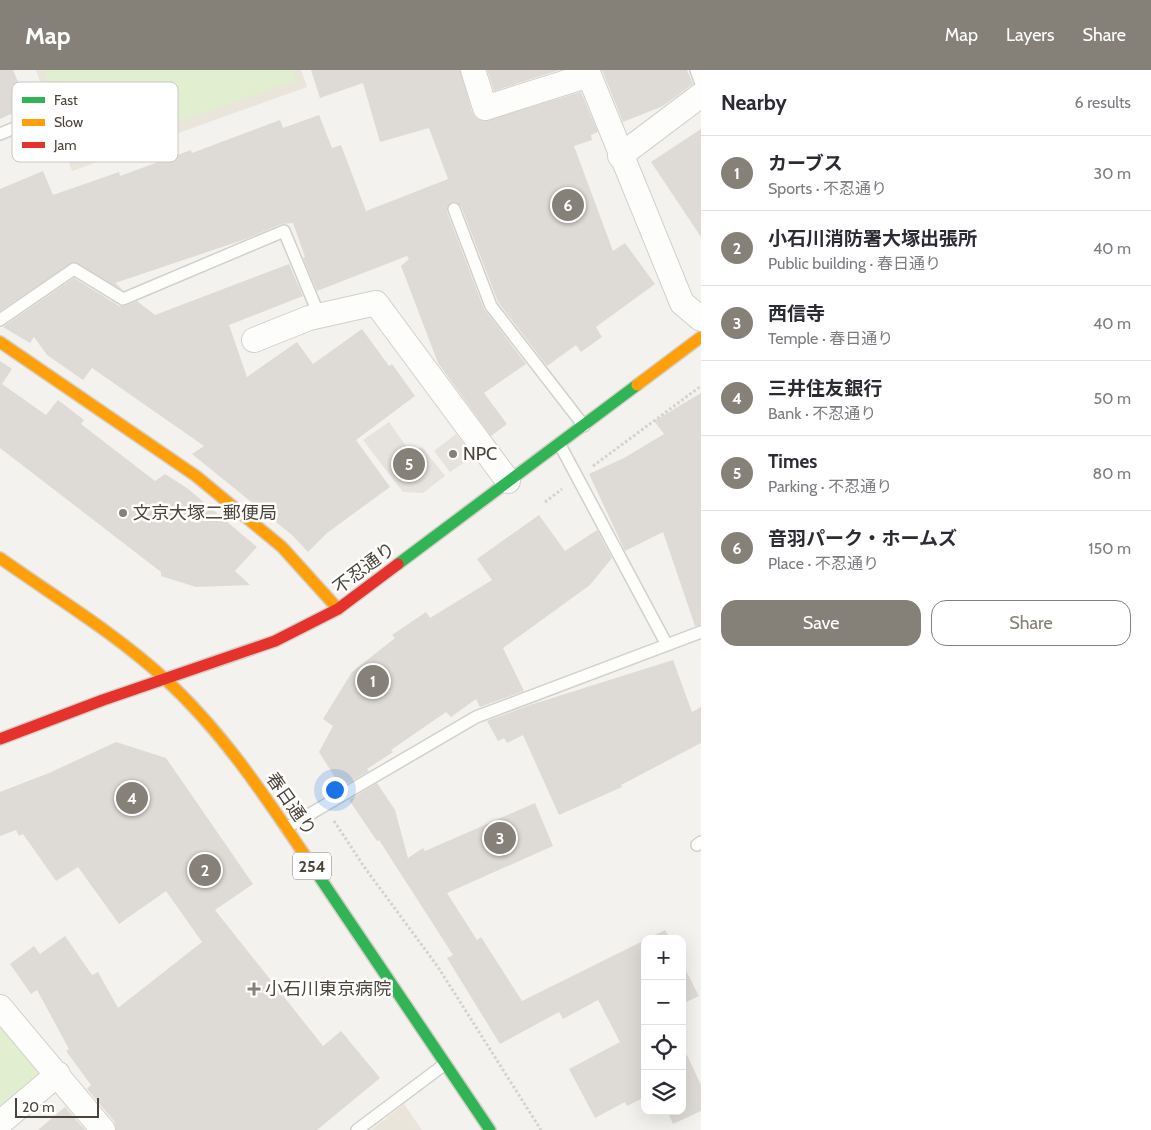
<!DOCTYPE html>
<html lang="en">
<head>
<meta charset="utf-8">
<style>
  body { margin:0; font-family:Cabin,"Noto Sans JP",sans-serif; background:#f7f7f7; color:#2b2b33 }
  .controls { position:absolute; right:15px; bottom:15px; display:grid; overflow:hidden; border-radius:10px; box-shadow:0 5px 20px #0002 }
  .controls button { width:45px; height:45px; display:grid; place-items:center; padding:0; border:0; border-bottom:1px solid #e1e1e2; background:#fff; color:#2b2b33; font:25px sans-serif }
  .scale { position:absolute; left:15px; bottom:12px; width:84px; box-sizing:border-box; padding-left:5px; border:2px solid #4b4439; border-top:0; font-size:14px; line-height:18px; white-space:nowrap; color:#4b4439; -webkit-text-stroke:4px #fff; paint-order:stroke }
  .you { position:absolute; left:334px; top:719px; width:18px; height:18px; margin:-12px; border:4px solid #fff; border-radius:50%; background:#1a73e8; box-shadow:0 0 0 8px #1a73e833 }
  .badge { display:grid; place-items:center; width:32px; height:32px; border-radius:50%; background:#868178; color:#fff; font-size:16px; font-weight:700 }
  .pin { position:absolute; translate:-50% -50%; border:2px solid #fff; box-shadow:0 1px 5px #0006 }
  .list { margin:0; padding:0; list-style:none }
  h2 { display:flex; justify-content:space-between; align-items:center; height:65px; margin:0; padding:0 20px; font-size:21px }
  h2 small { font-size:16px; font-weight:400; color:#7c7c81 }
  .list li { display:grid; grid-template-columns:32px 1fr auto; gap:15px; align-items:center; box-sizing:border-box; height:75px; padding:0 20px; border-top:1px solid #e1e1e2 }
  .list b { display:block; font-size:19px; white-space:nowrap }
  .list p { margin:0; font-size:16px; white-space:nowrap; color:#7c7c81 }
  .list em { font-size:16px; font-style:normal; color:#7c7c81 }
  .actions { display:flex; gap:10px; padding:15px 20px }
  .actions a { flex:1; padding:11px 0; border:1px solid #868178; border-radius:15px; text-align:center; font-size:18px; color:#868178 }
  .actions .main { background:#868178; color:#fff }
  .icon { flex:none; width:28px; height:28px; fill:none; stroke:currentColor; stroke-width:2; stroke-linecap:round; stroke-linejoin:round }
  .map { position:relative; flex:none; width:701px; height:1060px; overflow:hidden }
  header { display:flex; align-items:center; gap:30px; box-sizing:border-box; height:70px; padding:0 25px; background:#868178; color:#fff }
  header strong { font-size:24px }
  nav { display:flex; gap:28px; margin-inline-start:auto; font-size:18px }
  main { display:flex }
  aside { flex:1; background:#fff }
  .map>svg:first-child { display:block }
</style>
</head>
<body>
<header>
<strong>Map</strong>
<nav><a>Map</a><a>Layers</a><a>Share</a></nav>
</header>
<main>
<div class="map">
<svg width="701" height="1060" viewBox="0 0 701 1060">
  <rect width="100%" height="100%" fill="#f4f2ee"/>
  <!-- education -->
  <path fill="#eae5da" d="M 36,0 L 301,0 L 307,17 L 72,101 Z
    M 404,1034 L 422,1060 L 371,1060 Z"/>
  <!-- green -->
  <path fill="#e1eecf" d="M 44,0 L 294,0 L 296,10 L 75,88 Z
    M 0,951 L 41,999 L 41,1006 L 0,1041 Z"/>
  <!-- parking -->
  <path fill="#e6e3df" d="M 389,352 L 411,383 L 422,377 L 445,406 L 423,423 L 403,422 L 363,370 Z
    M 456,364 L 473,386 L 450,402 L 434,381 Z"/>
  <!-- building -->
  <path fill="#dedbd6" d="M 0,0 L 13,0 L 28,36 L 0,49 Z
    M 311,0 L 460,0 L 472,42 L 476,48 L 483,51 L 581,22 L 598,62 L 591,65 L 592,70 L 574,76 L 613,181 L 625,173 L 655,214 L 596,257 L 602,267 L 581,282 L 576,275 L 547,296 L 498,232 L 461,136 L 455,132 L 449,134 L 447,142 L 484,239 L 526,294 L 484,323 L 507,354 L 491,366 L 438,293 L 401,196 L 409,189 L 407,186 L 317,221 L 303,188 L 305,187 L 293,153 L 281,154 L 246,169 L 115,213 L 124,221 L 73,192 L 0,241 L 0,119 L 43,101 L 53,125 L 119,102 L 120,106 L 191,80 L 192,83 L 280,50 L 283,58 L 319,45 L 332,78 L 341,75 L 366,141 L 448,109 L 429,58 L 380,72 L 363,13 L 320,28 Z
    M 487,0 L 559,0 L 494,21 Z
    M 602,0 L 687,0 L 693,14 L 663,36 L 623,52 Z
    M 701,59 L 701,167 L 651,92 Z
    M 289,194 L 303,226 L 229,255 L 247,307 L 297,272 L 313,294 L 362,259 L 389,296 L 392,294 L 415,326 L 356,370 L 390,417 L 327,463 L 308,482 L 292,465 L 192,384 L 204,376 L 92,298 L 83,310 L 47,285 L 34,267 L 30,273 L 3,257 L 74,208 L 119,236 L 125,236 L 137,231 L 155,245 Z
    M 0,291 L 12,299 L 2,314 L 46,345 L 58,330 L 84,350 L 81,354 L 155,411 L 165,404 L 187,418 L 257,477 L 235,501 L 250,515 L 196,517 L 161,506 L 161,502 L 0,378 Z
    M 701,323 L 701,555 L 695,556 L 663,462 L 625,481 L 589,404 L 624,388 L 664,364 L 654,351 Z
    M 539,445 L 565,481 L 597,460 L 612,488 L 590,515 L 503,578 L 524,621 L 480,637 L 476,629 L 451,647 L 446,642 L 391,680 L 393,682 L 367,699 L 369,701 L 341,717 L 319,682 L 333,656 L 323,649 L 352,602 L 395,568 L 392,565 L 426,542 L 430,548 L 492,510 L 477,489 Z
    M 673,590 L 692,642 L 701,637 L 701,673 L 621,715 L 622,717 L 559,745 L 523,665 L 507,673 L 504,668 L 498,671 L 487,651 L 530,635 Z
    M 116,672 L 166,688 L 253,814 L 215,840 L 323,976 L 341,961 L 380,1008 L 317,1060 L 116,1060 L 114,1051 L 87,1019 L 91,1015 L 66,981 L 69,979 L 37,920 L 31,924 L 10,894 L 34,876 L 40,884 L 65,866 L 92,905 L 98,902 L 118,938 L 202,872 L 166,821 L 119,854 L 78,797 L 56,811 L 23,764 L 19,766 L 16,760 L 0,766 L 0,722 L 49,703 Z
    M 377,713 L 395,740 L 408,788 L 423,778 L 425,781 L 535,733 L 553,776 L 447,823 L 477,870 L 481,867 L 522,931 L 645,870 L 645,1027 L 627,1036 L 625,1032 L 595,1048 L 569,999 L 620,972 L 598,930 L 563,949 L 559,942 L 500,974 L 447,888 L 453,885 L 379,770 L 377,771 L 349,730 Z
    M 665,860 L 670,869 L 647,869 Z
    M 682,893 L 699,926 L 682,934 Z
    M 682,983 L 684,987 L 687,985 L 701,1015 L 701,1041 L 673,1054 L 667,1041 L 682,1041 Z
    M 65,1037 L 85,1060 L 38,1060 Z"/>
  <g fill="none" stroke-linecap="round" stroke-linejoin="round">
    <!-- lane casing -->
    <g stroke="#d2d0cb" stroke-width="14">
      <path id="lane" d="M 696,0 L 701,14
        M 0,64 L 17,57
        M 454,139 L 491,236 L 584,356
        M 0,250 L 74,199 L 123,229 L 284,161 L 319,245
        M 560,375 L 667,575
        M 286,758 L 476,647 L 701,562
        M 697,775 L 701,772
        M 357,1060 L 445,994"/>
    </g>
    <!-- street casing -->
    <g stroke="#d2d0cb" stroke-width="26">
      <path id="street" d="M 473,0 L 485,38 L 589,5 L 682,233 L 701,249
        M 620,86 L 701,25
        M 254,270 L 309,248 L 376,233 L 508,411
        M 0,937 L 103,1060
        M 0,1053 L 58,1004"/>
    </g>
    <!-- fast casing -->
    <g stroke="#d3cfc5" stroke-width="14">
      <path id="fast" d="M 398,494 L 637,315
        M 308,790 L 490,1060"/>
    </g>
    <!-- slow casing -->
    <g stroke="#d3cfc5" stroke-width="14">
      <path id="slow" d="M 0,272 L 196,406 L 282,477 L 338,539
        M 637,315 L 701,267
        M 0,488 C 55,527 115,563 165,609 C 222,661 265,726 308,790"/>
    </g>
    <!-- jam casing -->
    <g stroke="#d3cfc5" stroke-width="14">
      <path id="jam" d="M 0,669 L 103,630 L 275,571 L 338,539 L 398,494"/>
    </g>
    <!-- path -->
    <path stroke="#d3d2cc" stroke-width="3" stroke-dasharray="2.5 2.5" stroke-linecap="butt" d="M 593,396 L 701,316
      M 545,432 L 562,419
      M 334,751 L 365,798 L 438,897 L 541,1060"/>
    <!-- lane -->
    <use href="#lane" stroke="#fdfdfc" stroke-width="11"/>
    <!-- street -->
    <use href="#street" stroke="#fdfdfc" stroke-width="24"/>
    <!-- fast -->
    <use href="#fast" stroke="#30b455" stroke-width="11"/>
    <!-- slow -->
    <use href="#slow" stroke="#ff9f0a" stroke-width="11"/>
    <!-- jam -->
    <use href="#jam" stroke="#e5322d" stroke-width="11"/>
  </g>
  <!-- markers -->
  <g fill="#868178" stroke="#fff" stroke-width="2">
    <circle cx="453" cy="384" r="5"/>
    <circle cx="123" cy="443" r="5"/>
    <path d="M251.5 911.5h5v5h5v5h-5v5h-5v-5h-5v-5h5z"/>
  </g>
  <g text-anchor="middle" stroke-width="5" stroke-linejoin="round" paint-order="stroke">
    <!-- shield labels -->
    <rect fill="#fff" stroke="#817c74" stroke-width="1" x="293" y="782.5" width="38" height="27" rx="4"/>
    <g font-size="16" font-weight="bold" fill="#4b4439">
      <text x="312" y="802">254</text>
    </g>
    <!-- poi labels -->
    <g font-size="18" fill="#4b4439" stroke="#fff" text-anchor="start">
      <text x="463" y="390">NPC</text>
      <text x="133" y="449">文京大塚二郵便局</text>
      <text x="265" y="925">小石川東京病院</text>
    </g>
    <!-- street labels -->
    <g font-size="18" fill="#4b4439" stroke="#fff">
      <text transform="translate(364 498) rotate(-37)" y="6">不忍通り</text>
      <text transform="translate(291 734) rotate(55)" y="6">春日通り</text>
    </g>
  </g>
  <!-- legend -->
  <rect x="12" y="12" width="166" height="80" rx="8" fill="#fff" stroke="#c9c7c4" stroke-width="1"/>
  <rect x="22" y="27" width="23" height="6" fill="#30b455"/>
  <rect x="22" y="49" width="23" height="7" fill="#ff9f0a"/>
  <rect x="22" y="72" width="23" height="6" fill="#e5322d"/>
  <g font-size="14" fill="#4b4439">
    <text x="54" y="35">Fast</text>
    <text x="54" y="57">Slow</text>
    <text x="54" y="80">Jam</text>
  </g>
</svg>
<div class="controls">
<button>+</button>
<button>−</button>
<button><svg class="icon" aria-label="locate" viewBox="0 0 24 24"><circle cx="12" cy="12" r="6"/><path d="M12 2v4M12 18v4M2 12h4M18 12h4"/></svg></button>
<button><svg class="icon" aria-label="layers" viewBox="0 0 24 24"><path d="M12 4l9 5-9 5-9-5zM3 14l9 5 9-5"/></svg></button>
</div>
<div class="scale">20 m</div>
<div class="you"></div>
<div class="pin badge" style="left:373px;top:611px">1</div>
<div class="pin badge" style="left:205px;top:800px">2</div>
<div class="pin badge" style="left:500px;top:768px">3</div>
<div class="pin badge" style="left:132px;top:728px">4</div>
<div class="pin badge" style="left:409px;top:394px">5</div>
<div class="pin badge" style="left:568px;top:135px">6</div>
</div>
<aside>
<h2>Nearby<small>6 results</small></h2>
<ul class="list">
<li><span class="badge">1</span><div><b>カーブス</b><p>Sports · 不忍通り</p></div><em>30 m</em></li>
<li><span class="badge">2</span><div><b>小石川消防署大塚出張所</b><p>Public building · 春日通り</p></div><em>40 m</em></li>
<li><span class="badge">3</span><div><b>西信寺</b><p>Temple · 春日通り</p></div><em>40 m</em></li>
<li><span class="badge">4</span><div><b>三井住友銀行</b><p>Bank · 不忍通り</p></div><em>50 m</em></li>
<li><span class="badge">5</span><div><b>Times</b><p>Parking · 不忍通り</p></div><em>80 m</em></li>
<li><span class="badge">6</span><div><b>音羽パーク・ホームズ</b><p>Place · 不忍通り</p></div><em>150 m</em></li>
</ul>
<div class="actions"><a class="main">Save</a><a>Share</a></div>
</aside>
</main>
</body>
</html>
